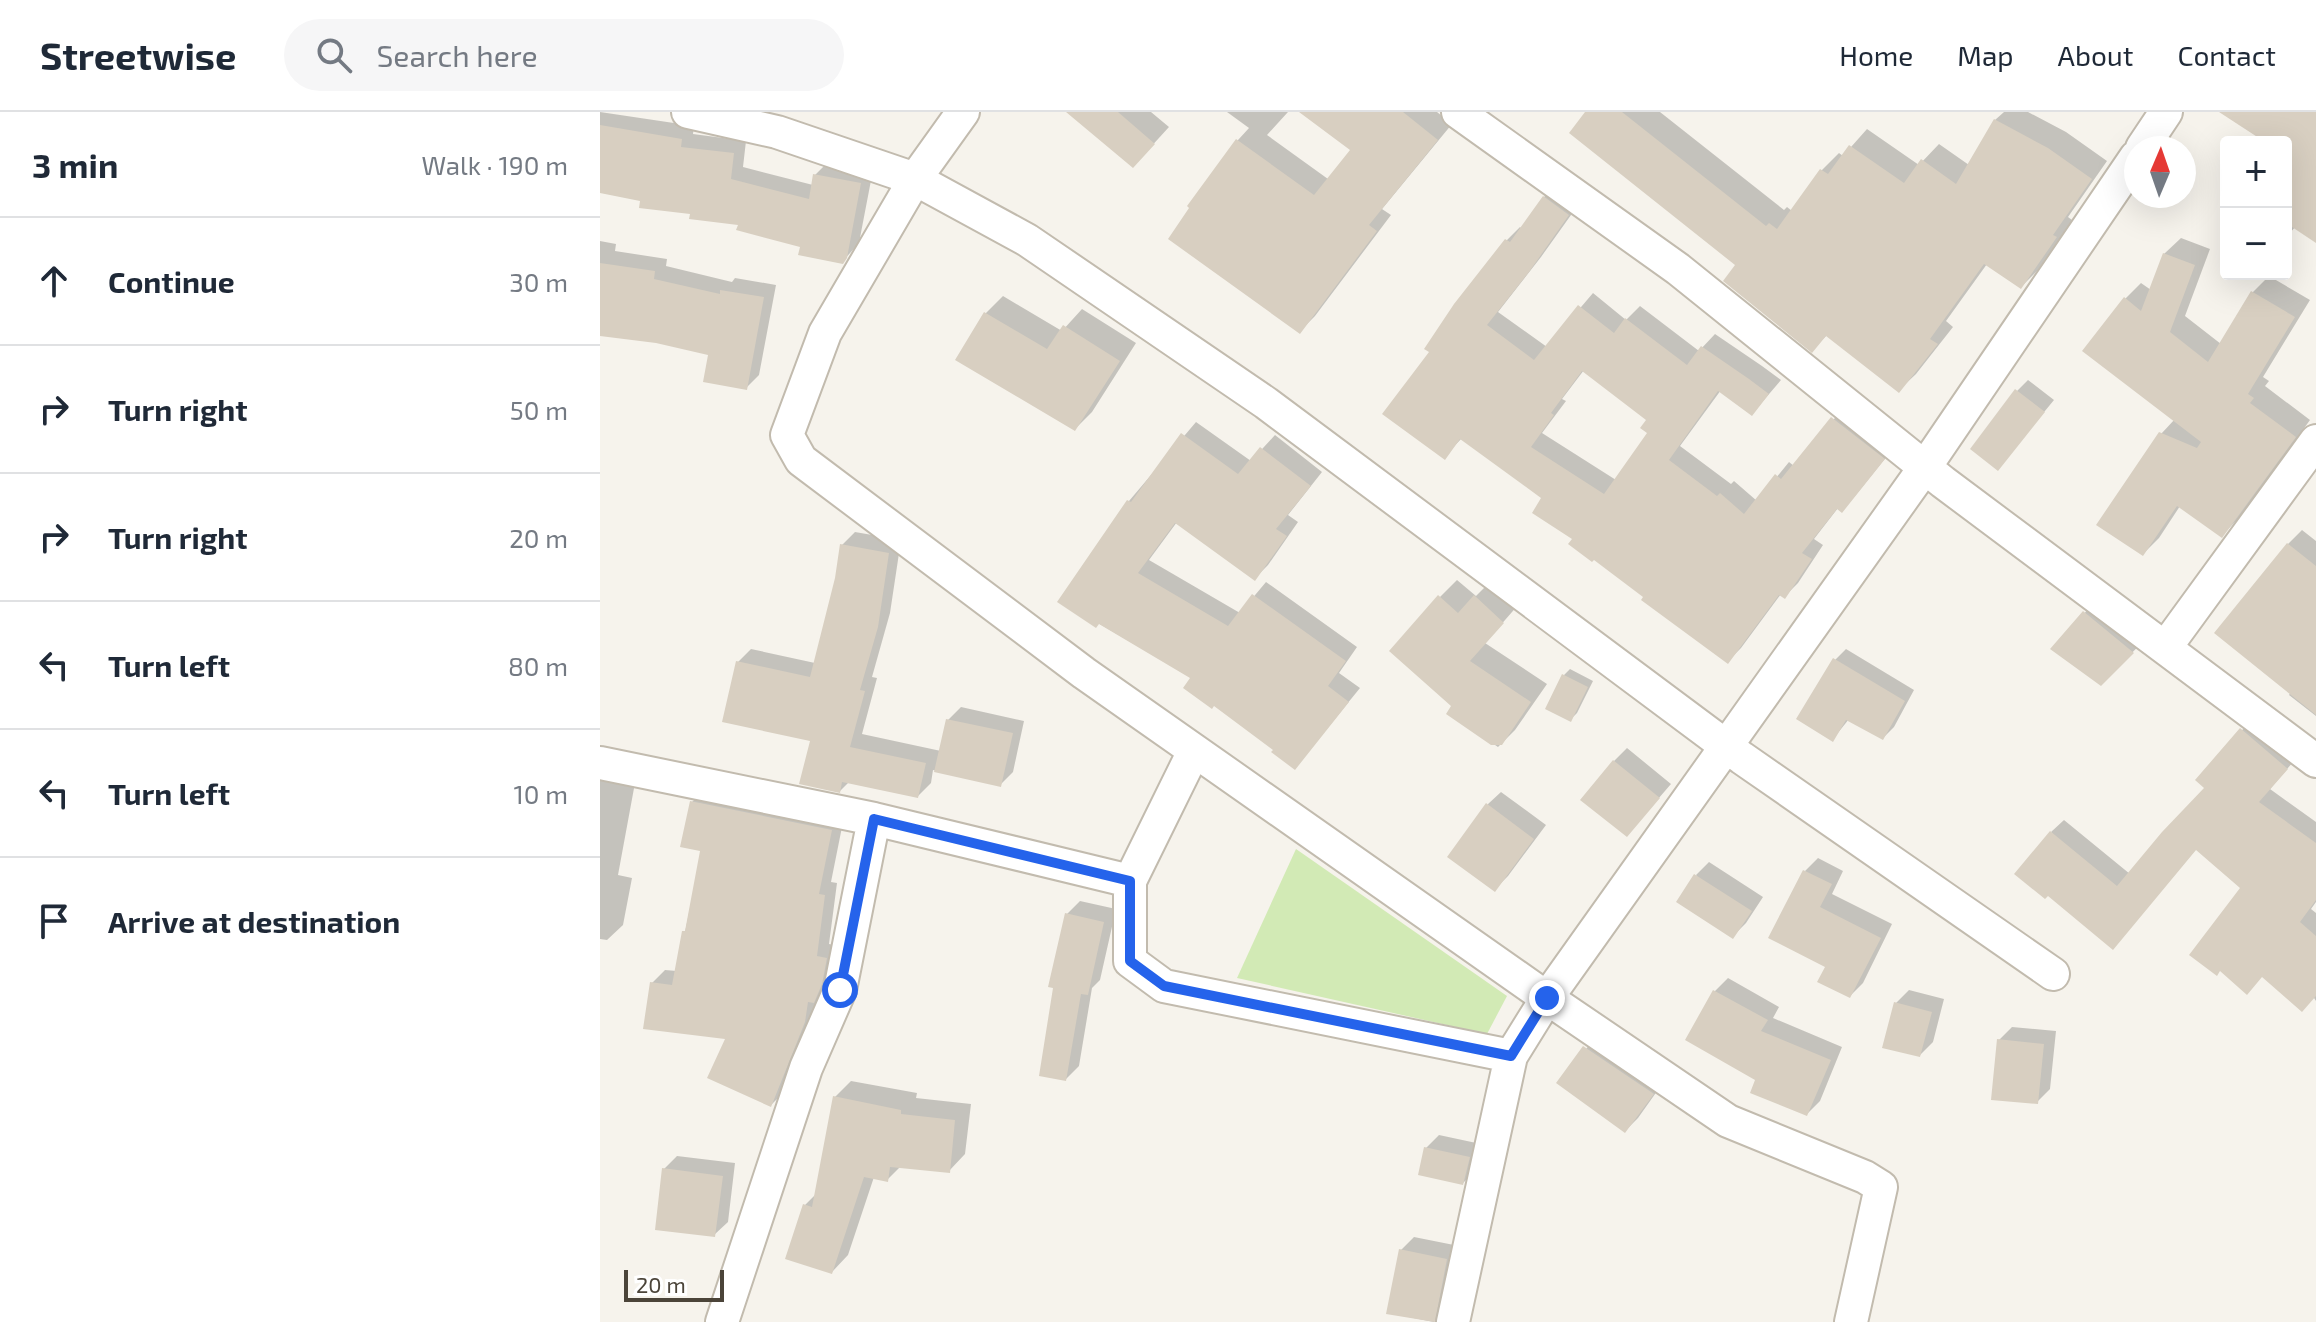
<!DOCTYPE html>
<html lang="en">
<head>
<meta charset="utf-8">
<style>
  body { margin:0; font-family:"Exo 2",sans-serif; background:#f6f6f7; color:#1f2937 }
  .controls { position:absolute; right:24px; top:24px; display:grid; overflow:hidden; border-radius:8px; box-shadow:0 8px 32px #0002 }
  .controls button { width:72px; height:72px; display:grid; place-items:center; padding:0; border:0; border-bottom:2px solid #e0e1e3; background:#fff; color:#1f2937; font:40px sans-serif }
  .compass { position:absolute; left:1524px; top:24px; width:72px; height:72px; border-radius:50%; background:#fff; box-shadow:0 8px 32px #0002; rotate:2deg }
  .scale { position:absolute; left:24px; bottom:20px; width:100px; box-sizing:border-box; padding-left:8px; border:4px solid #4b4439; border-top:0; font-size:22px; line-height:28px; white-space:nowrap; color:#4b4439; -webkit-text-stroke:6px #fff; paint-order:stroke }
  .stop { position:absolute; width:24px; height:24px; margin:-18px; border:6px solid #2563eb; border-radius:50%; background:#fff }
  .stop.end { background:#2563eb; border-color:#fff; box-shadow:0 2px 8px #0008 }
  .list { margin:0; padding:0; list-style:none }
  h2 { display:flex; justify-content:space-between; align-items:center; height:104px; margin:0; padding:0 32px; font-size:34px }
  h2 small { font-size:26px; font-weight:400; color:#747a83 }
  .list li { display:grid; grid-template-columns:52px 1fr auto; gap:24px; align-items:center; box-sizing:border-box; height:128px; padding:0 32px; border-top:2px solid #e0e1e3 }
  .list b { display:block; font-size:30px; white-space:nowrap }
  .list em { font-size:26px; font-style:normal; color:#747a83 }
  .icon { flex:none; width:44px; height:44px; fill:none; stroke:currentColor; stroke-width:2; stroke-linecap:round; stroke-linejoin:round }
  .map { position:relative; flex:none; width:1716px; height:1210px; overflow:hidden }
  header { display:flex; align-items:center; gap:48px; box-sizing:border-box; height:112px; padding:0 40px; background:#fff; border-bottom:2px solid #e0e1e3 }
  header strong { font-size:38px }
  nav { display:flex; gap:44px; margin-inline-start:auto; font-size:28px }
  .search { width:560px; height:72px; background:#f6f6f7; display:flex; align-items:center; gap:20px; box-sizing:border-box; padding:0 28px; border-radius:44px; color:#747a83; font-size:30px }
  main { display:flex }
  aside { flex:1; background:#fff }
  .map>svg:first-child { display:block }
</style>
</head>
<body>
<header>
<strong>Streetwise</strong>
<div class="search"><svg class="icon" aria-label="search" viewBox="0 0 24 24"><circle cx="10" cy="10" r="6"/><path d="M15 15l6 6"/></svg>Search here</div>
<nav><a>Home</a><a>Map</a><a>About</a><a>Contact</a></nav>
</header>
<main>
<aside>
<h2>3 min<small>Walk · 190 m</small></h2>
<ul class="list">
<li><svg class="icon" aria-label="ahead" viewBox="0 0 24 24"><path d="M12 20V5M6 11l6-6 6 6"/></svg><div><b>Continue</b></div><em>30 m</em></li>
<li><svg class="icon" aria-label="right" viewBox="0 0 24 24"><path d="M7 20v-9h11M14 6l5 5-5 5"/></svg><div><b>Turn right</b></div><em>50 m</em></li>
<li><svg class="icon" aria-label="right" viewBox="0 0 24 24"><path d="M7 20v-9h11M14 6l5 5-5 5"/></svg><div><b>Turn right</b></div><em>20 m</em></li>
<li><svg class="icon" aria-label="left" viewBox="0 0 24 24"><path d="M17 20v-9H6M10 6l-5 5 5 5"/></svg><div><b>Turn left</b></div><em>80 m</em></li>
<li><svg class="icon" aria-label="left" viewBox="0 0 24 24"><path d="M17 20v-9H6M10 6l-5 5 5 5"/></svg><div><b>Turn left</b></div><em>10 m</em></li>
<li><svg class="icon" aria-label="arrive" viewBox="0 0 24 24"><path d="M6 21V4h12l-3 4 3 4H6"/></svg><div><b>Arrive at destination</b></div></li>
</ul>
</aside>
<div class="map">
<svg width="1716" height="1210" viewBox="0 0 1716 1210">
  <rect width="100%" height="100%" fill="#f6f3ec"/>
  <!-- green -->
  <path fill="#d2eab5" d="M 696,737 L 907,884 L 887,922 L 637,866 Z"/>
  <!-- shadow -->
  <path fill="#0003" fill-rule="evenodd" d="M 0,0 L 94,14 L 93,22 L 146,29 L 143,55 L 213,73 L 215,63 L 228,50 L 273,58 L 259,131 L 242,150 L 140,111 L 0,79 Z
    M 469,0 L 551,0 L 569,15 L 548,38 Z
    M 627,0 L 688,0 L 667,23 L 728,67 L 753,38 L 703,0 L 837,0 L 852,12 L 782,97 L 791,103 L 715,204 L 700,219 L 589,94 L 638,28 L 649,16 Z
    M 988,0 L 1060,0 L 1184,98 L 1187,95 L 1192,99 L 1222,58 L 1239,41 L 1243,44 L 1267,17 L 1319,53 L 1339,32 L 1369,53 L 1395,8 L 1404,0 L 1428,0 L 1466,20 L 1507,49 L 1468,105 L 1472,108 L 1438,158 L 1421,175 L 1387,152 L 1346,209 L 1353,215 L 1316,262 L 1299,278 L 1227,223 L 1212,238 L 1138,152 Z
    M 1623,0 L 1716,0 L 1716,129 L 1695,115 L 1686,126 L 1686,30 L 1668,30 Z
    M 957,72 L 981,89 L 941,145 L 898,200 L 947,235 L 993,181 L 1026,208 L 1040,194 L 1099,239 L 1115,222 L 1162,254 L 1181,268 L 1152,302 L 1121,278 L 1080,334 L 1131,372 L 1134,369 L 1157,389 L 1189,350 L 1194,354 L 1246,293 L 1296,333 L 1254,385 L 1238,396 L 1214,427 L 1223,433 L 1198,471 L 1185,484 L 1181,482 L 1141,536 L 1128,549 L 975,426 L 944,386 L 862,326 L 844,345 L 832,239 L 907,128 L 920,115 L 922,117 L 944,85 ZM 984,258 L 1049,308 L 1050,320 L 1016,368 L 942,321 L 966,289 L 962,287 Z
    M 1581,126 L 1610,137 L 1585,204 L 1621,232 L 1653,180 L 1669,164 L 1710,188 L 1663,265 L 1669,269 L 1665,274 L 1710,308 L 1638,407 L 1622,423 L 1580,394 L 1559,426 L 1543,442 L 1561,322 L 1575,307 L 1525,187 L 1541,171 L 1551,178 L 1564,142 Z
    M 0,129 L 16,132 L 15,139 L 67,147 L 66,154 L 132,170 L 135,166 L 176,173 L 159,263 L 146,276 L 111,241 L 0,216 Z
    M 403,184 L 462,219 L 482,197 L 536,231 L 492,300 L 475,317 L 358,247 L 386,201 Z
    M 1428,268 L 1454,288 L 1398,356 L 1417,279 Z
    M 596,310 L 651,349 L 675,323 L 722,360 L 688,403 L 698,410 L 668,453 L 655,466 L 577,410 L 549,448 L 640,501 L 666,470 L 757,535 L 739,561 L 760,576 L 695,656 L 593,566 L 460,489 L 529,389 Z
    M 1702,418 L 1716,429 L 1716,604 L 1689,583 L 1691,580 L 1688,432 Z
    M 255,420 L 301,428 L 290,501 L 272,565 L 277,566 L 262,622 L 341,639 L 348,608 L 361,595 L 424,609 L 413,660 L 400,673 L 333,658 L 331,671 L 318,684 L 249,670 L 240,679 L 213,627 L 138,550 L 151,537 L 215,551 L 237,466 L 242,433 Z
    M 857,468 L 876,484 L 892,468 L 919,492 L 885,531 L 947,572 L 915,618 L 898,635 L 849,602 L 854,594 L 840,485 Z
    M 1497,487 L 1546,527 L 1501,571 L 1453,537 Z
    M 1246,537 L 1314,578 L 1294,615 L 1283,626 L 1249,607 L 1233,627 L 1235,548 Z
    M 970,557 L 993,569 L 977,601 L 971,607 L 964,563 Z
    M 1654,605 L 1699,643 L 1670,677 L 1716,710 L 1716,790 L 1711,797 L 1716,801 L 1716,889 L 1643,776 L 1597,736 L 1525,822 L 1451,720 L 1464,708 L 1530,762 L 1607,676 L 1598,667 Z
    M 1027,636 L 1071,672 L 1027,723 L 1014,649 Z
    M 0,647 L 37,660 L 18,763 L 32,766 L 23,813 L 7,828 L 0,827 Z
    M 105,677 L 244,705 L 231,770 L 237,771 L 229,832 L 239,834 L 226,875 L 220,882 L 218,895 L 184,980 L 171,993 L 128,926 L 52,871 L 65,858 L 77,859 L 102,738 L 92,690 Z
    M 901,680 L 946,713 L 908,764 L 895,777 L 888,692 Z
    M 1218,746 L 1243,759 L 1232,782 L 1292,812 L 1263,871 L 1250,884 L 1205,759 Z
    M 1109,750 L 1163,785 L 1146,811 L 1133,824 L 1096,763 Z
    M 480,789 L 516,797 L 500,868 L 492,876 L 479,954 L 466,967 L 467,802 Z
    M 1128,866 L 1179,895 L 1173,906 L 1242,935 L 1220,989 L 1207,1002 L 1158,967 L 1088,927 L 1115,879 Z
    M 1309,878 L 1344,887 L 1333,930 L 1320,943 L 1296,891 Z
    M 1412,915 L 1456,919 L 1450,977 L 1437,990 L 1399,928 Z
    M 998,922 L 1065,968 L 1038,1006 L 1025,1019 L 959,971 Z
    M 251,969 L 317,981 L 316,986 L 371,992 L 365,1042 L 349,1059 L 301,1054 L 287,1068 L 274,1065 L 248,1143 L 232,1160 L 205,1093 L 216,1082 L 235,985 Z
    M 839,1023 L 881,1032 L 876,1058 L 863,1071 L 826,1036 Z
    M 77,1044 L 135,1051 L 128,1110 L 114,1123 L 64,1057 Z
    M 814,1125 L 859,1134 L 847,1197 L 834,1210 L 788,1201 L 801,1138 Z"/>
  <!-- building -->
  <path fill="#d8cfc1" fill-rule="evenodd" d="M 466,0 L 518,0 L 555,32 L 533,56 Z
    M 699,0 L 803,0 L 838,28 L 769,113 L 777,119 L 700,222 L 568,127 L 589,96 L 587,94 L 636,27 L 714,83 L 750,38 Z
    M 985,0 L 1022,0 L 1166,114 L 1169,111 L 1177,117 L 1220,57 L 1228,62 L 1249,33 L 1304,71 L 1321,47 L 1356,72 L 1394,7 L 1448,36 L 1492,67 L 1453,123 L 1457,125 L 1421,177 L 1384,152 L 1330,227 L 1338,232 L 1299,281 L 1226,224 L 1212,241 L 1123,169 L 1135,153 L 969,21 Z
    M 1619,0 L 1716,0 L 1716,131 L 1686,111 L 1686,30 L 1665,30 Z
    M 0,13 L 82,27 L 81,35 L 134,41 L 131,67 L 209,87 L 213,62 L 261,71 L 247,146 L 243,152 L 198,143 L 200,135 L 136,118 L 138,113 L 89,107 L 90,102 L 39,96 L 40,89 L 0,81 Z
    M 943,84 L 969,103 L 929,160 L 887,213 L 934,248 L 978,193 L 1014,221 L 1025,206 L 1087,253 L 1101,234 L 1149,267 L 1169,282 L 1152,304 L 1118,279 L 1069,348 L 1117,384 L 1120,381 L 1144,402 L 1175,362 L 1181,367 L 1231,305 L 1285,347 L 1242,401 L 1237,397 L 1202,441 L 1212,447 L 1185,487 L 1179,483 L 1128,552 L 1041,488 L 1043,485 L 994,448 L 992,450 L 968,432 L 972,427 L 932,401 L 941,386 L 860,327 L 845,348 L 782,302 L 829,240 L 824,237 L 854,192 L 905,127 L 910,130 ZM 982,259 L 1046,308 L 1040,316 L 1047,321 L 1004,382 L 931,335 L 954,303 L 951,301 Z
    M 1563,141 L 1595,153 L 1570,220 L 1608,250 L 1651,179 L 1695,205 L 1648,282 L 1654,286 L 1650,291 L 1696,325 L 1622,426 L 1577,394 L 1543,444 L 1496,413 L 1559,320 L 1597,336 L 1601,330 L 1482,239 L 1524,185 L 1541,199 Z
    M 0,151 L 55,159 L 54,167 L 120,182 L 120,178 L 164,185 L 147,278 L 103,270 L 108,243 L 56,231 L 0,224 Z
    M 384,200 L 447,237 L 463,213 L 520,249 L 475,319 L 355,248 Z
    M 1415,277 L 1445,300 L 1398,359 L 1370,337 Z
    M 581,321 L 638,362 L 660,335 L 711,374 L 676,417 L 687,424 L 655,469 L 575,411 L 538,461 L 628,514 L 652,482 L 746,549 L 728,574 L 749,590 L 695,658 L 671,640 L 673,638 L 614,594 L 612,597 L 583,576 L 590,566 L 499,512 L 496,516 L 457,490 L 527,388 L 531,390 Z
    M 1687,431 L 1716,454 L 1716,603 L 1614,521 Z
    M 240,432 L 289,441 L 278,515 L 260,578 L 265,579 L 250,635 L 326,651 L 318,686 L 242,670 L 240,681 L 199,672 L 210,629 L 122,610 L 136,549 L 210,565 L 235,466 Z
    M 838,483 L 858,501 L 874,483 L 904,511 L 870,549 L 931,590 L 902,633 L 891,633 L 846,602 L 851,594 L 789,539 Z
    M 1483,499 L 1534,541 L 1501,574 L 1450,537 Z
    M 1233,546 L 1305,589 L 1283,628 L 1246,608 L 1233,630 L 1196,607 Z
    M 962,562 L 988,575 L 971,610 L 945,597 Z
    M 346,607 L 413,621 L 401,675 L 334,660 Z
    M 1640,616 L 1688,657 L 1659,690 L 1716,731 L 1716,788 L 1700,810 L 1716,824 L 1716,884 L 1702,900 L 1662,865 L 1647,883 L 1620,859 L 1617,864 L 1589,843 L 1640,776 L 1596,738 L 1513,838 L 1448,784 L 1445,787 L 1414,762 L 1450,719 L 1517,774 L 1562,720 L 1604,676 L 1595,668 Z
    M 1013,648 L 1060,686 L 1027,725 L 980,688 Z
    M 90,689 L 232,718 L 219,782 L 225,783 L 217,844 L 227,846 L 222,872 L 214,891 L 208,890 L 205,910 L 171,995 L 107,966 L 125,927 L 43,917 L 50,870 L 72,873 L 82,819 L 85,819 L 100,739 L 80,735 Z
    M 886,691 L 934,727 L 895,780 L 847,745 Z
    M 1203,758 L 1232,772 L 1220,795 L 1281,826 L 1250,886 L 1217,870 L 1225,855 L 1168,826 Z
    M 1094,762 L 1152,799 L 1133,827 L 1076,790 Z
    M 465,801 L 504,810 L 488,883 L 481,882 L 466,969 L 439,964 L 453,876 L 448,875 Z
    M 1113,878 L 1168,908 L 1161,919 L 1231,948 L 1207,1004 L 1150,981 L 1155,968 L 1085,928 Z
    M 1294,890 L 1332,900 L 1320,945 L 1282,936 Z
    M 1397,927 L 1444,932 L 1438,992 L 1391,988 Z
    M 983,934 L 1054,982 L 1025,1021 L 956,971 Z
    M 233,984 L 301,998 L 301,1002 L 355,1008 L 350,1061 L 290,1055 L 288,1070 L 264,1065 L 232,1162 L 185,1147 L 203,1092 L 212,1095 Z
    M 824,1035 L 870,1045 L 863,1073 L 818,1063 Z
    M 62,1056 L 123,1064 L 115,1125 L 55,1118 Z
    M 799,1137 L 847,1147 L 835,1210 L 786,1202 Z"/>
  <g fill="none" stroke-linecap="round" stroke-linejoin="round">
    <!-- street casing -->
    <g stroke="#c2bbae" stroke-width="36">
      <path id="street" d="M 88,0 L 177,20 L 315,67 L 427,128 L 666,291 L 1142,646 L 1453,862
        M 363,0 L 315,67 L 225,221 L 187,323 L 201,348 L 484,561 L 947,886 L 1128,1009 L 1265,1065 L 1281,1075 L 1251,1210
        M 858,0 L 1078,157 L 1343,370 L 1716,649
        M 1542,36 L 1566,0
        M 1565,536 L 1716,329
        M 0,651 L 274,707 L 240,878 L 206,956 L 122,1210
        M 274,707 L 530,769 L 530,849 L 564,874 L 911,944 L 853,1210
        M 530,769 L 594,639
        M 911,944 L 947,886 L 1325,355 L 1536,45"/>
    </g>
    <!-- street -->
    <use href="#street" stroke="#fff" stroke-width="32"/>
  </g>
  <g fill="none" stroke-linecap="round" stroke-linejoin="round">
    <!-- route -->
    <path stroke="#2563eb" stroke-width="10" d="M 240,878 L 274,707 L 530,769 L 530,849 L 564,874 L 911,944 L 947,886"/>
  </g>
</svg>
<div class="controls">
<button>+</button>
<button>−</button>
</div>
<svg class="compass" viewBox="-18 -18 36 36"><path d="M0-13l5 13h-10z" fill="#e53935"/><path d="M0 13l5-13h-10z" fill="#747a83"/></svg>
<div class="scale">20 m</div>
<div class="stop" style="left:240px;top:878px"></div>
<div class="stop end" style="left:947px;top:886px"></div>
</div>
</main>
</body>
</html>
